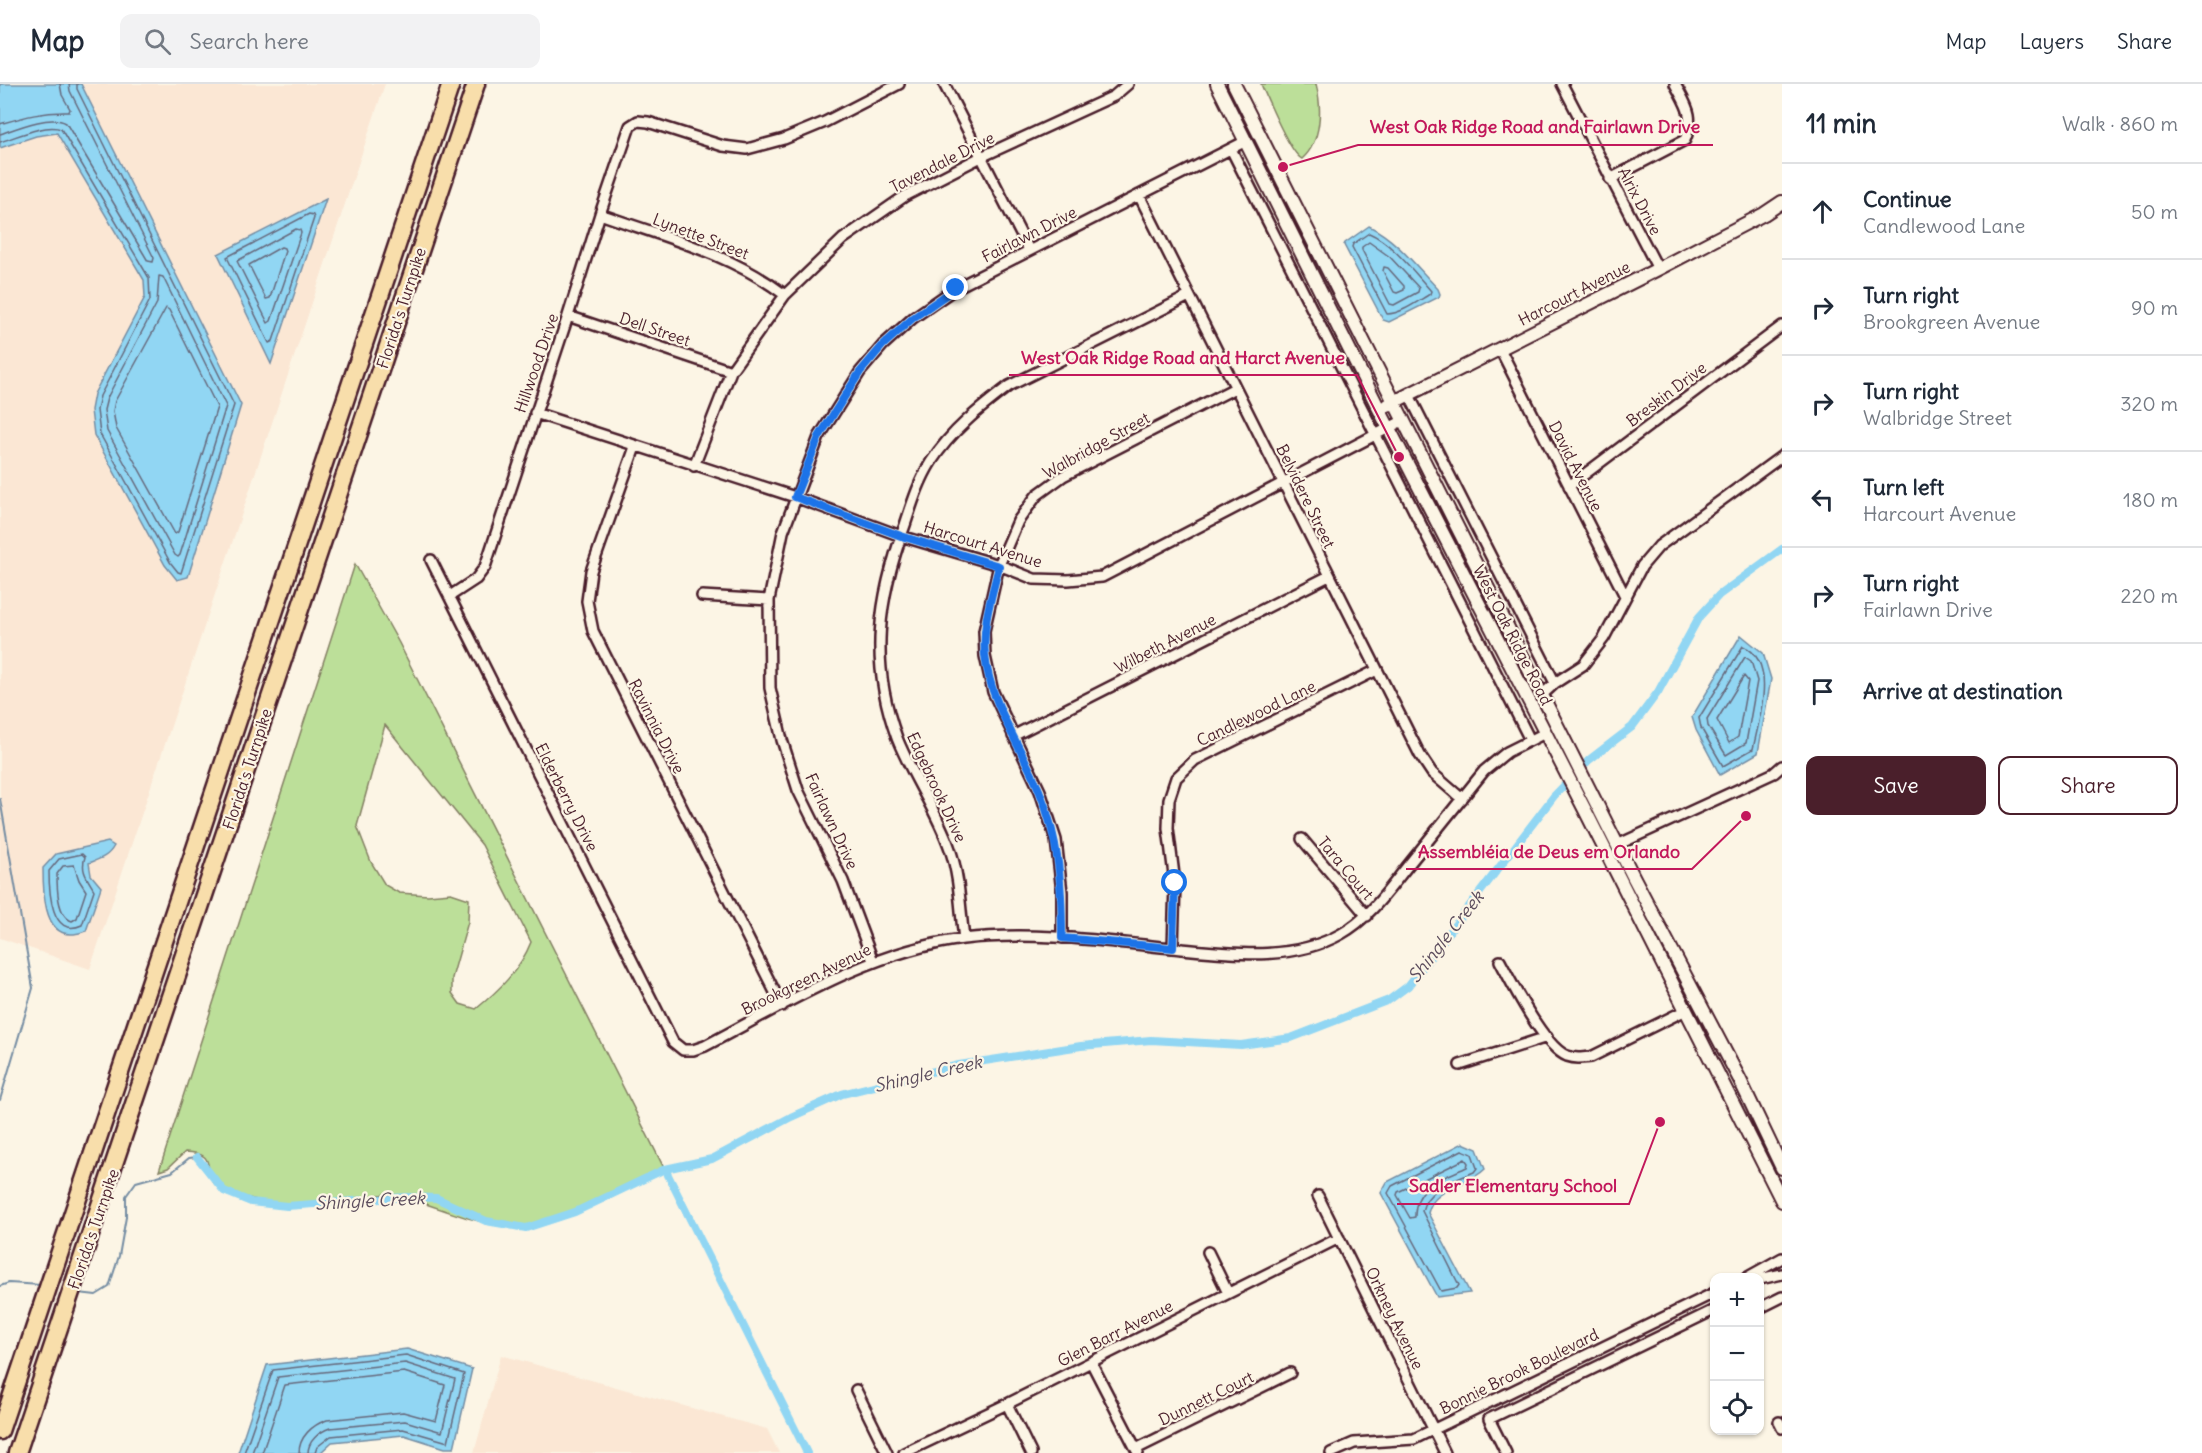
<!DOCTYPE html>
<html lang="en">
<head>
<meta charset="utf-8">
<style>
  body { margin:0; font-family:Delius,sans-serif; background:#f2f2f3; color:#1f2937 }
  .controls { position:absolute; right:18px; bottom:18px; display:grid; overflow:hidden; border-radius:12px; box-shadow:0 2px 4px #0004 }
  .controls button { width:54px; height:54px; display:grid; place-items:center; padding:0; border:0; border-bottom:2px solid #e0e1e3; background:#fff; color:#1f2937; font:30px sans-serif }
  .stop { position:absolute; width:18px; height:18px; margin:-14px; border:4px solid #1a73e8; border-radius:50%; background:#fff }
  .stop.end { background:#1a73e8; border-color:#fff; box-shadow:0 2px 6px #0008 }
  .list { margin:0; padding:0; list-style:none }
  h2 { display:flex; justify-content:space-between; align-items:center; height:78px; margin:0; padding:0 24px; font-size:26px }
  h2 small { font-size:20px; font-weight:400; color:#747a83 }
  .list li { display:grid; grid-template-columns:39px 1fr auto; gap:18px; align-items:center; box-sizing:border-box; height:96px; padding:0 24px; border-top:2px solid #e0e1e3 }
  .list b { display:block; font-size:22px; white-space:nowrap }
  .list p { margin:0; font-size:20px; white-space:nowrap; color:#747a83 }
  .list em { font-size:20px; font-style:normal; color:#747a83 }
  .actions { display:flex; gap:12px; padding:18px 24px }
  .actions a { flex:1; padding:14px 0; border:2px solid #4a1f2b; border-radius:12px; text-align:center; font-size:21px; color:#4a1f2b }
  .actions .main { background:#4a1f2b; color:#fff }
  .icon { flex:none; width:33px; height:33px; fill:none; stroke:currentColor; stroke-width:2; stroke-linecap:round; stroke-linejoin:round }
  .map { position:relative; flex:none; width:1782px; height:1369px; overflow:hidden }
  header { display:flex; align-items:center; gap:36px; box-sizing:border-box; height:84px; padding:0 30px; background:#fff; border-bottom:2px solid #e0e1e3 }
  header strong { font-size:28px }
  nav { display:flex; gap:33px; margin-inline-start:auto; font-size:21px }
  .search { width:420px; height:54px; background:#f2f2f3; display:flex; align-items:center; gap:15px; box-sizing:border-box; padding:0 21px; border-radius:12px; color:#747a83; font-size:22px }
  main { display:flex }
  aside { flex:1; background:#fff }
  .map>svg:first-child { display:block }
</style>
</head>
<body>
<header>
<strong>Map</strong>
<div class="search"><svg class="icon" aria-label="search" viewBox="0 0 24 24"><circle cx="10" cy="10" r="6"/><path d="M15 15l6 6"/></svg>Search here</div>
<nav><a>Map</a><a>Layers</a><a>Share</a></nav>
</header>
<main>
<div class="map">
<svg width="1782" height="1369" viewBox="0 0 1782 1369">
  <rect width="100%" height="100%" fill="#fcf5e5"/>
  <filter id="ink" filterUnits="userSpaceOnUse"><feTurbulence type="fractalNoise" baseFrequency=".0167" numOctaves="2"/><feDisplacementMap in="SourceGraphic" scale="12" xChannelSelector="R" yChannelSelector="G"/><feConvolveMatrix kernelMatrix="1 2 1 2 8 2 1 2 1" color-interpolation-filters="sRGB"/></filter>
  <g filter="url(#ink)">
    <!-- built -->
    <path fill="#fbe7d4" d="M 0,0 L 385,0 L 90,885 L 0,854 Z
      M 501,1271 L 767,1345 L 779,1369 L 474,1369 Z"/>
    <!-- green -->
    <path fill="#bcdf99" stroke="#837f62" stroke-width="1.5" fill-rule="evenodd" d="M 1261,0 L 1316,0 C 1322,24 1322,57 1302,75 C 1290,70 1267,14 1261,0 Z
      M 355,480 L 399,559 L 665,1086 C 610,1113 550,1153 487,1139 C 453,1132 423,1116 389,1110 C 369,1110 351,1119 331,1122 C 307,1125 259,1118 235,1110 C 230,1109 223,1106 218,1103 C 199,1089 222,1069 185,1068 L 168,1084 L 159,1087 ZM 385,641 L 482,761 L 531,858 C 520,886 499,906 476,925 L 460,920 L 452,909 L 452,894 L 468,838 L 469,815 L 451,809 L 428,811 L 399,809 L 385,801 L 371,778 L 357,742 Z"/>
    <!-- water -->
    <path fill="#91d6f3" stroke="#758da3" stroke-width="1.5" d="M 0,0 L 81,0 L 241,321 L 188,493 L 177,496 L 165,481 L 94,351 L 91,326 L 94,310 L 145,213 L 144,196 L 57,49 L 36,52 L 0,64 Z
      M 326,115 L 271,280 L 218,170 Z
      M 1369,142 C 1397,156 1416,182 1438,205 L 1440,210 L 1439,213 L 1389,238 L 1383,236 L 1344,161 L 1345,159 Z
      M 1741,551 L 1763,569 L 1771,595 L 1758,669 L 1720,691 L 1696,646 L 1692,633 Z
      M 108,758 L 114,762 C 108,773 100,775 89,779 L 91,791 L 101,803 L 86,847 C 82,848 77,850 72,850 C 43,852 43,804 43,784 L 56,770 Z
      M 1463,1059 L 1477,1065 L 1485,1085 C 1469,1102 1433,1103 1428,1129 L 1470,1209 L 1437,1213 L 1381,1109 L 1387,1098 Z
      M 407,1265 L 472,1285 L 454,1364 L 445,1364 L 404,1351 L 332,1358 L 320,1369 L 238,1369 L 267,1281 Z"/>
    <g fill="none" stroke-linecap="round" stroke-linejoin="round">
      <!-- shore -->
      <path stroke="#66687b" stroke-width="1.5" d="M 0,40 C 24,33 44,27 69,28 L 70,25 L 62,11 L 60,0
        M 0,50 C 17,44 50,30 66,39 L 148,177 L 153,178 L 154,174 L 70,7 L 69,0
        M 0,58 C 16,53 46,39 61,45 L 149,194 L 150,216 L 100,312 L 97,326 L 100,350 L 170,478 L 178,488 L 181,489 L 234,321 L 77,5 L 77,0
        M 309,130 L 313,131 L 314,134 L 273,257 L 269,259 L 227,173 Z
        M 296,145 L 300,146 L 301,149 L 271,237 L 268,239 L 237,177 Z
        M 1369,149 C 1391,158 1414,188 1431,207 L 1430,210 C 1418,217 1401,230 1387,230 L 1352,163 L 1353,160 Z
        M 1369,158 L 1390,173 L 1419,204 L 1418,208 L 1394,221 L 1390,220 L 1362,166 L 1362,163 Z
        M 281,163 L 284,164 L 285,167 L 270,214 L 266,215 L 249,181 Z
        M 1384,183 L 1388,184 L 1404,202 L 1404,206 L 1397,209 L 1394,208 L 1383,187 Z
        M 159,192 L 163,193 L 226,322 L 180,471 L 178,473 L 175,471 L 107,347 L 104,326 L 107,314 L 157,219 Z
        M 166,224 L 169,226 L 217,323 L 178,448 L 175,450 L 116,344 L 113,327 L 115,317 Z
        M 1743,562 C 1778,577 1759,636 1753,665 L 1723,682 L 1701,644 L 1699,634 Z
        M 1745,573 L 1751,577 L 1757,597 L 1746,659 L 1726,671 L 1708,642 L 1707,635 Z
        M 1744,592 L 1748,597 L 1738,653 L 1729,659 L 1717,636 Z
        M 82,770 L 85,773 C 80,787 88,795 94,806 L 82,841 C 51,855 49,807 49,787 L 59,775 Z
        M 74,781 L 79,796 L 86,807 L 77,834 L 72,837 C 57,832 57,803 57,790 L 63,782 Z
        M 1462,1066 L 1472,1070 L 1477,1084 L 1474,1088 C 1454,1097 1427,1104 1422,1127 L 1459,1201 L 1457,1204 L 1441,1207 L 1388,1109 L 1392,1102 Z
        M 1465,1075 L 1468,1079 L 1467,1083 C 1443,1094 1414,1101 1415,1133 L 1410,1134 L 1397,1111 L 1398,1108 Z
        M 244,1369 L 273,1286 L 406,1271 L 464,1290 L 448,1358 L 403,1345 L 331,1352 L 317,1363 L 315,1369
        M 252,1369 L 278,1293 L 405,1279 L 455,1295 L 442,1348 L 405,1337 L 330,1344 C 319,1348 308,1357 308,1369
        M 262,1369 L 285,1301 L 404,1288 L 445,1301 L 436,1337 L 403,1328 L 327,1336 C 312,1341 299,1353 299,1369"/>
      <!-- stream -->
      <path stroke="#758da3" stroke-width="2" d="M 0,715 L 33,904 L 0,1016
        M 0,1202 L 9,1199 L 41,1201
        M 79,1209 L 96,1211 L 109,1203 L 119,1172 L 126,1133 L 126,1112 L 136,1098 L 172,1088 L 189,1074 L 197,1073"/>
      <!-- canal -->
      <path stroke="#91d6f3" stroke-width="8" d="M 197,1073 L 224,1107 L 251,1118 L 287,1122 L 406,1113 L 436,1114 L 486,1137 L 526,1144 L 575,1128 L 665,1085 L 712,1075 L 791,1033 L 842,1010 L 959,981 L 1081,962 L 1151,956 L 1241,961 L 1291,954 L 1389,916 L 1408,902 L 1554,712 L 1589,676 L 1632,643 L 1658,608 L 1699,533 L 1719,511 L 1782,465
        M 665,1085 L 807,1369"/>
      <!-- minor casing -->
      <g stroke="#4a1f2b" stroke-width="14">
        <path id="minor" d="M 944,0 L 1029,166
          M 1562,0 L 1658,185
          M 1231,65 L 1530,656
          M 1610,95 L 1685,56 C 1695,31 1687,23 1675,0
          M 1139,111 L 1420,671 L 1432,689 L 1462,715
          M 600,130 C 664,153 730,169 785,211
          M 568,232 L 731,287
          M 1500,265 L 1625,512
          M 1409,311 L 1555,599
          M 535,329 L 795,413 L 901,452 L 999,481 L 1034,495 L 1068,496 L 1102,493 L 1404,336
          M 635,363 L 591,487 L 587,517 L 593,547 L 782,922
          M 694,382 L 731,287 L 785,211 L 843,155 L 905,112 L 981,73 L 1114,12 L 1128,0
          M 1569,402 L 1782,242
          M 431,476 L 673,958 L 683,966 L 693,966 L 705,962 C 787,919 870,867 963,855 C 1032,847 1104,857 1172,864 C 1228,869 1289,879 1341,850 C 1370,834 1389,805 1410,779 C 1434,749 1459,718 1484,687 L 1507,668 L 1545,649
          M 450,512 L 476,495 L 485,483 L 568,232 L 600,130 L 630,42 L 638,37 L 648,38 L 723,62 L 747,65 L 784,55 L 825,38 L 899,0
          M 702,512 L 769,516
          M 1542,611 L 1555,599 L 1583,581 L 1604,554 L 1642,482 L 1659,462 L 1782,372
          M 1013,652 L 1329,492
          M 1302,755 L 1367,832
          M 1617,761 L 1774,689 L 1782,682
          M 1062,854 L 1062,808 L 1056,756 L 1040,707 L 993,608 L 985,572 L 984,547 L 999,481 L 1018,437 L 1037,411 L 1063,392 L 1235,304
          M 964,855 C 960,825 960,794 950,765 C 937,727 912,692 897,654 C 869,578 878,515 905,441 C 912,420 919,397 931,378 C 951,347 980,324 1009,302 L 1189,212
          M 1173,864 L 1175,799 L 1168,744 L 1169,715 L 1176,694 L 1195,676 L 1377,586
          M 873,877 L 843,797 L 798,706 L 782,656 L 770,604 L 769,516 L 783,448 L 819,353 L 860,288 L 883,261 L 913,234 L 956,204 L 1246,57
          M 1500,877 C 1512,900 1544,963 1567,972 C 1576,975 1582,974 1591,973 L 1686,926
          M 1460,981 L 1547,953
          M 1318,1112 L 1445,1369
          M 1208,1168 L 1228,1209
          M 1746,1194 L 1782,1174
          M 1760,1195 L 1782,1190
          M 1760,1224 L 1782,1213
          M 1091,1278 L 1138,1369
          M 856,1306 L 887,1369
          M 1007,1320 L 1031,1369
          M 1779,1338 L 1782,1344
          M 1136,1365 L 1290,1289
          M 904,1369 L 1007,1320 L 1339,1154
          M 1331,1369 L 1354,1359 L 1414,1355 L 1714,1209
          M 1506,1369 L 1489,1335 L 1714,1226"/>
      </g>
      <!-- tertiary casing -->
      <g stroke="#4a1f2b" stroke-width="16">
        <path id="tertiary" d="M 1217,0 L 1379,325 L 1585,726 L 1782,1117
          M 1234,0 L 1634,794 L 1740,996 L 1782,1084
          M 1388,321 L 1658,185 L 1764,130 L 1782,118"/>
      </g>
      <!-- motorway casing -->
      <g stroke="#4a1f2b" stroke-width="21">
        <path id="motorway" d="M 0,1347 L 451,0
          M 17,1369 L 476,0"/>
      </g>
      <!-- minor -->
      <use href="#minor" stroke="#fcf5e5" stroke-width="9"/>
      <!-- tertiary -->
      <use href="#tertiary" stroke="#fcf5e5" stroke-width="12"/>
      <!-- motorway -->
      <use href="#motorway" stroke="#f8deab" stroke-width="16"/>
    </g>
  </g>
  <g fill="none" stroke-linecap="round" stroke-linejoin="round" filter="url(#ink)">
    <!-- route -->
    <path stroke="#1a73e8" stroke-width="8" d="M 956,204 L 913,234 L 883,261 L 860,288 L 819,353 L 795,413 L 901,452 L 999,482 C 992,511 982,541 985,571 C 990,620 1021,662 1039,706 C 1059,754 1062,803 1062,854 L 1173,864 L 1175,799"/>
  </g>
  <g text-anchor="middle" stroke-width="4.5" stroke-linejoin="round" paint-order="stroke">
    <!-- street labels -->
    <g font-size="16" fill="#4a1f2b" stroke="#fcf5e5">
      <text transform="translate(942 78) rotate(-27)" y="6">Tavendale Drive</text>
      <text transform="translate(1640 117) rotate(62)" y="6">Alrix Drive</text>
      <text transform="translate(1029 150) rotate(-27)" y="6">Fairlawn Drive</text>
      <text transform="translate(701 152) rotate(21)" y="6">Lynette Street</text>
      <text transform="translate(1574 209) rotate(-27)" y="6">Harcourt Avenue</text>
      <text transform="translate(401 224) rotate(-72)" y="6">Florida's Turnpike</text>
      <text transform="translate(655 245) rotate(19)" y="6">Dell Street</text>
      <text transform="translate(536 279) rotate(-71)" y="6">Hillwood Drive</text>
      <text transform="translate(1666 310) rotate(-37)" y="6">Breskin Drive</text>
      <text transform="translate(1096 361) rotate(-29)" y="6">Walbridge Street</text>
      <text transform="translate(1576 382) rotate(63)" y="6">David Avenue</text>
      <text transform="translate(1306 412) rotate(64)" y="6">Belvidere Street</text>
      <text transform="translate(983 460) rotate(17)" y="6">Harcourt Avenue</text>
      <text transform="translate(1513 551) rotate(63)" y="6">West Oak Ridge Road</text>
      <text transform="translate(1165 559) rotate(-27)" y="6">Wilbeth Avenue</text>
      <text transform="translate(1256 629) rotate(-26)" y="6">Candlewood Lane</text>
      <text transform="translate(657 642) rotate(63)" y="6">Ravinnia Drive</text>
      <text transform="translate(247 685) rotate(-72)" y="6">Florida's Turnpike</text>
      <text transform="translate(937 703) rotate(65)" y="6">Edgebrook Drive</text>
      <text transform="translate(567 713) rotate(63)" y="6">Elderberry Drive</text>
      <text transform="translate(832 737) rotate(65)" y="6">Fairlawn Drive</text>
      <text transform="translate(1346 784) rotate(50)" y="6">Tara Court</text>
      <text transform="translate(806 895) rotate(-26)" y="6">Brookgreen Avenue</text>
      <text transform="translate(93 1145) rotate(-71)" y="6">Florida's Turnpike</text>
      <text transform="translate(1395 1234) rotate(64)" y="6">Orkney Avenue</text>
      <text transform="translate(1115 1249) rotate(-27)" y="6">Glen Barr Avenue</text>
      <text transform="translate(1519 1287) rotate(-26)" y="6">Bonnie Brook Boulevard</text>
      <text transform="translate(1206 1314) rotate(-26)" y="6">Dunnett Court</text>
    </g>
    <!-- water labels -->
    <g font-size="18" font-style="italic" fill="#5c4d5d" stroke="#fcf5e5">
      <text transform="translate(1446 853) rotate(-52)" y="6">Shingle Creek</text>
      <text transform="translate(928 990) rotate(-13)" y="6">Shingle Creek</text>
      <text transform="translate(370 1117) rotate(-3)" y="6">Shingle Creek</text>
    </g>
  </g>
  <!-- callouts -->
  <path fill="none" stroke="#c2185b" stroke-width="2" d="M1283 83L1358 61H1713M1399 373L1357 291H1009M1746 732L1692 785H1406M1660 1038L1629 1120H1397"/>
  <g fill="#c2185b" stroke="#fcf5e5" stroke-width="2">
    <circle cx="1283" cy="83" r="6"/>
    <circle cx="1399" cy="373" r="6"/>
    <circle cx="1746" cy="732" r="6"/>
    <circle cx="1660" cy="1038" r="6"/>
  </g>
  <g font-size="18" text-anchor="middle" font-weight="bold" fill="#c2185b" stroke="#fcf5e5" stroke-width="4.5" stroke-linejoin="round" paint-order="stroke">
    <text x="1535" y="49">West Oak Ridge Road and Fairlawn Drive</text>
    <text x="1183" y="280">West Oak Ridge Road and Harct Avenue</text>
    <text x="1549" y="774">Assembléia de Deus em Orlando</text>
    <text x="1513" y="1108">Sadler Elementary School</text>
  </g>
</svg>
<div class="controls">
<button>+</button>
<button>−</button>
<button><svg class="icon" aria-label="locate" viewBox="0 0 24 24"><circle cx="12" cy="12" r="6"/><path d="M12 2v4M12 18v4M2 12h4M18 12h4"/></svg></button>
</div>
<div class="stop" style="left:1175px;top:799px"></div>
<div class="stop end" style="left:956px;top:204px"></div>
</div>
<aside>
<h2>11 min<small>Walk · 860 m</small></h2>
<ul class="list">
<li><svg class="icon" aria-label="ahead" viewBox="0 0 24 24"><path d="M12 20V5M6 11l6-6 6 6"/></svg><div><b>Continue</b><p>Candlewood Lane</p></div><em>50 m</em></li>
<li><svg class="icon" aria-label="right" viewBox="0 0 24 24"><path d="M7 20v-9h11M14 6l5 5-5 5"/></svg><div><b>Turn right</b><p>Brookgreen Avenue</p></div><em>90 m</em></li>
<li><svg class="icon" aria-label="right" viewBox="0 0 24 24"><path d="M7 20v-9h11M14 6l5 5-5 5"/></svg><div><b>Turn right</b><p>Walbridge Street</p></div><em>320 m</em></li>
<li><svg class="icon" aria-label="left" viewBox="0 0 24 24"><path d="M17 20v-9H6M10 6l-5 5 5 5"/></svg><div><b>Turn left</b><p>Harcourt Avenue</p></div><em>180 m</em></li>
<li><svg class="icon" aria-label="right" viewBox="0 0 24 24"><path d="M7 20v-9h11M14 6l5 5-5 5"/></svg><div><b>Turn right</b><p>Fairlawn Drive</p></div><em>220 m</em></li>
<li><svg class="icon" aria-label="arrive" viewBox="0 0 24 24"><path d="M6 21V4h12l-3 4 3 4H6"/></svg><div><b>Arrive at destination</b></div></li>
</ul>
<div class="actions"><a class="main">Save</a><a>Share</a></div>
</aside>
</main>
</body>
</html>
